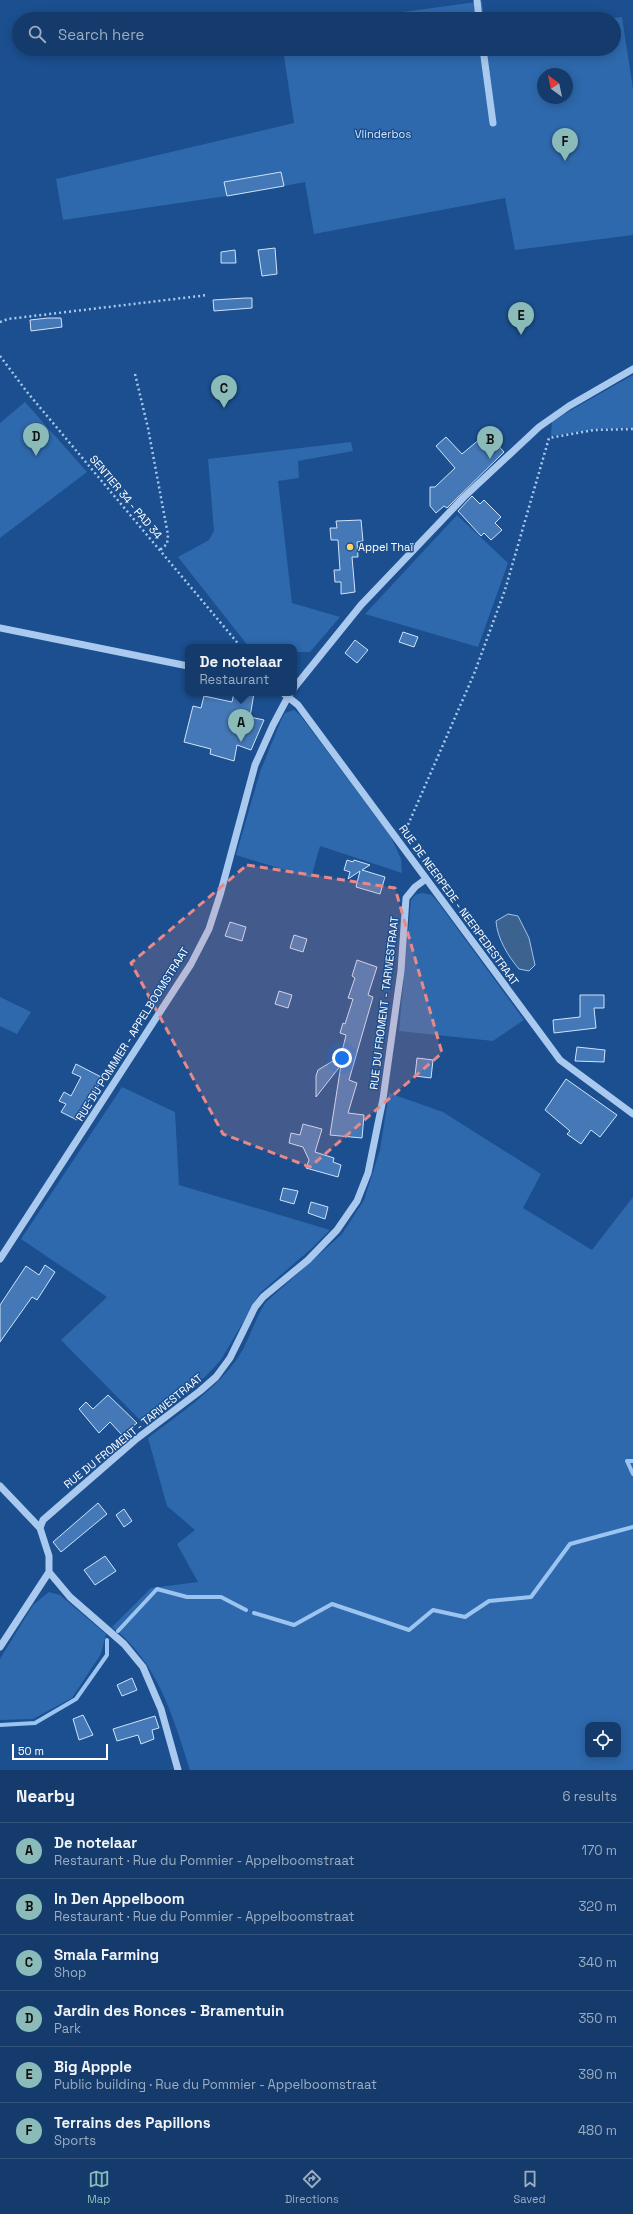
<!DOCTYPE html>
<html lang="en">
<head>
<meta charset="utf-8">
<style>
  body { margin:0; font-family:"Space Grotesk",sans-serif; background:#214673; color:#f1f3f6 }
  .controls { position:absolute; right:12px; bottom:12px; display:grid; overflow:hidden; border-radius:8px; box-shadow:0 2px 10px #0003 }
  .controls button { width:36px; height:36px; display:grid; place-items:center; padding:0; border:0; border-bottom:1px solid #33557e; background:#143b6b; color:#f1f3f6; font:20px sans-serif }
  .compass { position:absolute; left:537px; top:68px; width:36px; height:36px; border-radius:50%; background:#143b6b; box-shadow:0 2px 10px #0003; rotate:327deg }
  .scale { position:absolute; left:12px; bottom:10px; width:96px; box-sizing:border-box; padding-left:4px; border:2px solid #fff; border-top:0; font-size:11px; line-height:14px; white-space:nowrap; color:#fff; -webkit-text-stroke:3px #1b4f8f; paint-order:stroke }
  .you { position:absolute; left:342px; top:1058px; width:14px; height:14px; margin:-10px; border:3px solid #fff; border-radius:50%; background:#1a73e8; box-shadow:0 0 0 6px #1a73e833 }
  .badge { display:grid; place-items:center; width:26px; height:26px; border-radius:50%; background:#8bbbb9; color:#111; font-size:13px; font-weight:700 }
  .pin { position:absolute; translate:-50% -33px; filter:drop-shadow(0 1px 2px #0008) }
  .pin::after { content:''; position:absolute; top:21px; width:14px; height:12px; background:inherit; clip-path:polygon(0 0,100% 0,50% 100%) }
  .popup { position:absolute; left:185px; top:644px; width:112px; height:52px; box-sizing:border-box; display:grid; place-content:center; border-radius:8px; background:#143b6b; filter:drop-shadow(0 1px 3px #0005); font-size:13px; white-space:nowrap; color:#9dadc1 }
  .popup b { font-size:15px; color:#f1f3f6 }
  .popup::after { content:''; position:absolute; left:50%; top:100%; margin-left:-8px; border:8px solid transparent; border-top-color:#143b6b }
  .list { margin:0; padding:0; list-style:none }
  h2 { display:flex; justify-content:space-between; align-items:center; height:52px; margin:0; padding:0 16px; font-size:17px }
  h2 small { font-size:13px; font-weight:400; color:#9dadc1 }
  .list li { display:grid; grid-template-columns:26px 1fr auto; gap:12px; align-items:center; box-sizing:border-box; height:56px; padding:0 16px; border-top:1px solid #33557e }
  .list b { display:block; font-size:15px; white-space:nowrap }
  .list p { margin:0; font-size:13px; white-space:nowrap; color:#9dadc1 }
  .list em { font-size:13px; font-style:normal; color:#9dadc1 }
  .icon { flex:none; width:22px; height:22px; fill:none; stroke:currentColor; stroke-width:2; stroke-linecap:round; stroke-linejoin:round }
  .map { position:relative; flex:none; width:633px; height:1770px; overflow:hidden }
  .search { position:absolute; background:#143b6b; box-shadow:0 2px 10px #0003; left:12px; right:12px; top:12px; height:44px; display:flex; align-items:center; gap:10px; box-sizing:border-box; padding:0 14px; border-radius:22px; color:#9dadc1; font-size:15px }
  .sheet { height:388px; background:#143b6b }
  nav { display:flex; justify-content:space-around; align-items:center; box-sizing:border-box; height:56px; border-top:1px solid #33557e; background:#143b6b; font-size:11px; color:#9dadc1 }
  nav a { display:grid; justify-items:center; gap:2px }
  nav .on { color:#8bbbb9 }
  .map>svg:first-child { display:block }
</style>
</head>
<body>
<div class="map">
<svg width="633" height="1770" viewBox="0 0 633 1770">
  <rect width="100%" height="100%" fill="#1b4f8f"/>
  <!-- green -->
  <path fill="#2e69ad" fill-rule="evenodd" d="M 482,1 L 484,19 L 350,19 L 477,2 Z
    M 622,17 L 633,89 L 633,235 L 515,250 L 505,198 L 314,234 L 305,182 L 284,186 L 281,172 L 224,182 L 227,196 L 63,220 L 56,179 L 294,123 L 283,49 L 614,49 L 614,19 L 600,19 ZM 543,74 L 567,74 L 567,98 L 543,98 Z
    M 633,375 L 633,428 L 598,429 L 551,436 L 552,421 Z
    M 25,402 L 87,472 L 0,538 L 0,423 Z
    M 351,442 L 353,451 L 298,461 L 299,478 L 278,481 L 292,603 L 340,617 L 310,652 L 294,652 L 294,647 L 249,647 L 178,557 L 209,540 L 214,531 L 208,459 Z
    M 457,515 L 508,563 L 478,647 L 365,614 Z
    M 294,710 L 300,715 L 391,837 L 401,859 L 402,873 L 320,846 L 311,878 L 236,855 L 260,772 L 282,718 L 285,713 Z
    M 422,893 L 432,895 L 437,901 L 524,1020 L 493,1041 L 399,1031 L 411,900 L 415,895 Z
    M 0,997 L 31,1012 L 17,1034 L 0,1026 Z
    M 122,1087 L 175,1112 L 179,1185 L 330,1230 L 311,1249 L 260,1293 L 221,1360 L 206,1376 L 143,1423 L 61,1340 L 107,1297 L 21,1239 Z
    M 389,1093 L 443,1112 L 541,1174 L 523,1208 L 592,1250 L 633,1197 L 633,1770 L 190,1770 C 173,1717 158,1662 112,1627 L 151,1588 L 198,1582 L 177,1544 L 195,1530 L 167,1506 L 148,1438 C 179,1414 213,1392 237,1359 C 249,1342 254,1320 266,1302 L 342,1234 L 364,1200 L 380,1150 ZM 588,1725 L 618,1725 L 618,1755 L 588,1755 Z
    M 49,1592 L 60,1595 L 106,1634 L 101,1654 L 72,1698 L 33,1719 L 0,1720 L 0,1659 L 33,1605 Z"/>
  <!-- water -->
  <path fill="#3c6290" stroke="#9cc4f0" d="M 508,914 L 518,916 L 529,938 L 535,965 L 529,971 L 519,969 C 508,956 497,938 496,921 Z"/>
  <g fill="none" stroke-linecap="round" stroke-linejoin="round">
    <!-- stream -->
    <path stroke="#9cc4f0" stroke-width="4" d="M 633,1461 L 627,1461 L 633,1474
      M 254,1613 L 294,1625 L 332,1604 L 409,1630 L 433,1610 L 465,1617 L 489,1601 L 531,1597 L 570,1544 L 633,1527
      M 118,1631 L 157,1589 L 187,1597 L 221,1597 L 246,1610
      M 0,1725 L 35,1723 L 76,1699 L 107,1655 L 107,1640"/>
  </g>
  <!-- building -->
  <path fill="#4478b7" stroke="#cfe3fa" d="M 281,172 L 284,186 L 227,196 L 224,182 Z
    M 275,248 L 277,274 L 262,276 L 258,250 Z
    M 235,250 L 236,263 L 221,263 L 221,252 Z
    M 245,298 L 252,298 L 252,308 L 214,311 L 213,300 Z
    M 48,318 L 61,318 L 62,327 L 31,331 L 30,320 Z
    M 487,433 L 504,452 L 447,508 L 444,506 L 436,513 L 430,506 L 430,487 L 435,487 L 455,468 L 436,446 L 446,437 L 462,454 Z
    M 472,496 L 480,504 L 484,500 L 501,517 L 495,523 L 502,530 L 491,540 L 484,533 L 481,536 L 458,511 Z
    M 361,520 L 363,541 L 357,542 L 358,557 L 352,557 L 355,592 L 341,594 L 341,582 L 335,582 L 334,570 L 340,570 L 338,540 L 331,540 L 330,528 L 337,528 L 336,521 Z
    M 403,632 L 418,637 L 414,647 L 399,642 Z
    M 355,640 L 368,650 L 357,663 L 345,653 Z
    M 234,693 L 254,693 L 250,717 L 264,720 L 251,750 L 237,745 L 234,761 L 210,754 L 211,749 L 184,742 L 193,706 L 201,708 L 204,696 L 232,702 Z
    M 347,860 L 353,862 L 354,860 L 370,865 L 362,870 L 385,877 L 380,894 L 356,887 L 360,871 L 348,879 L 350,872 L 344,870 Z
    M 230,922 L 246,927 L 242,941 L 225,936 Z
    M 294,935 L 307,939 L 303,952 L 290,948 Z
    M 357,960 L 377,967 L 368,995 L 373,997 L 349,1080 L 357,1083 L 348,1113 L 364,1115 L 362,1138 L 330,1135 L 341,1065 L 316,1097 L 316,1076 L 318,1070 L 341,1056 L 346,1035 L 340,1033 L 343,1023 L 345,1024 L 353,999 L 348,998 L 355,978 L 352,976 Z
    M 279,991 L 292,995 L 288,1008 L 275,1004 Z
    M 580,995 L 604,995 L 604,1008 L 594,1008 L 596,1028 L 554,1033 L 553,1020 L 580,1017 Z
    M 577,1047 L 605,1050 L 604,1062 L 575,1061 Z
    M 417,1058 L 433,1060 L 431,1078 L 415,1076 Z
    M 76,1064 L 103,1078 L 77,1120 L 61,1112 L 66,1104 L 59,1101 L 64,1092 L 71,1096 L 81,1077 L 72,1073 Z
    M 566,1079 L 617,1115 L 600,1137 L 591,1130 L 581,1144 L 567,1134 L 570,1131 L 545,1110 Z
    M 303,1124 L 322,1129 L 315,1152 L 334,1158 L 333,1162 L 341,1165 L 338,1177 L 306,1168 L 309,1160 L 303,1147 L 289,1143 L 291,1133 L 300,1135 Z
    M 283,1188 L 298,1191 L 294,1204 L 280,1200 Z
    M 311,1202 L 328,1207 L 325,1219 L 308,1213 Z
    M 45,1265 L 55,1272 L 37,1300 L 32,1297 L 0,1342 L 0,1305 L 26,1266 L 39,1275 Z
    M 108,1395 L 137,1423 L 122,1435 L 110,1422 L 99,1433 L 79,1409 L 86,1402 L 93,1409 Z
    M 98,1503 L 107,1514 L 61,1552 L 53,1542 Z
    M 124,1509 L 132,1521 L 124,1527 L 116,1515 Z
    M 105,1556 L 116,1571 L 95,1585 L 84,1570 Z
    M 132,1678 L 137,1690 L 122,1696 L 117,1685 Z
    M 83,1715 L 93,1735 L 79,1740 L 73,1719 Z
    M 155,1716 L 159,1728 L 152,1730 L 154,1739 L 141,1744 L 138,1735 L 117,1741 L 113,1729 Z"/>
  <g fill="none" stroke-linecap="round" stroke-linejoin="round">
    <!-- path -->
    <path stroke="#a9c9ee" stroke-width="2.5" stroke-dasharray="2 3" stroke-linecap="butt" d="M 0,322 L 8,319 L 208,295
      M 0,356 L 27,392 L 241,647
      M 135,374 L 148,428 L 168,535 L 167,544 L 160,550
      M 404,834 L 474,674 L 505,590 L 549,438 L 594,430 L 633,429"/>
    <!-- minor -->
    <path stroke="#a9c9ee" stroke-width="7" d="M 477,0 L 479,19
      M 483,49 L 493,123
      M 0,628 L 188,666
      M 294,688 L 361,605 L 464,497 L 539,427 L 569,406 L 633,369
      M 283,693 L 298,705 L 560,1060 L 633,1114
      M 0,1259 L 191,964 L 209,929 L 220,895 L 255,765 L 273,725 L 290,693
      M 0,1486 L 40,1528 L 49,1556 L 49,1572 L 0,1647
      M 40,1528 L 43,1520 L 135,1440 L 200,1391 L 216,1377 L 230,1358 L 255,1307 L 263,1297 L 308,1260 L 337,1230 L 357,1201 L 368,1173 L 383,1099 L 401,971 L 406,898 L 415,887 L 426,879
      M 49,1572 L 70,1597 L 124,1644 L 143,1667 L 161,1709 L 178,1770"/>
  </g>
  <!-- marked area -->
  <path fill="#e88989" fill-opacity="0.2" stroke="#e88989" stroke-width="3" stroke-dasharray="8 5" stroke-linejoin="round" d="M 247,865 L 395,888 L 442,1053 L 310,1167 L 223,1134 L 131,963 Z"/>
  <!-- markers -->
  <circle fill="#ffd166" stroke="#1b4f8f" stroke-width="1.5" cx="350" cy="547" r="4"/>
  <g text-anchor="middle" stroke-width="3" stroke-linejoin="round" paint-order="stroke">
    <!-- park labels -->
    <g font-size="11" fill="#cfe3fa" stroke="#1b4f8f">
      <text x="383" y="138">Vlinderbos</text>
    </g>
    <!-- street labels -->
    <g font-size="11" fill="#fff" stroke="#1b4f8f">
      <text transform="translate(126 497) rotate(50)" y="4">SENTIER 34 - PAD 34</text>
      <text transform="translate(459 905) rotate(54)" y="4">RUE DE NEERPEDE - NEERPEDESTRAAT</text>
      <text transform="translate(384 1003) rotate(-83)" y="4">RUE DU FROMENT - TARWESTRAAT</text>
      <text transform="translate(132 1034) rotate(-58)" y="4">RUE DU POMMIER - APPELBOOMSTRAAT</text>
      <text transform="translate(133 1431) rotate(-39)" y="4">RUE DU FROMENT - TARWESTRAAT</text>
    </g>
    <!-- poi labels -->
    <g font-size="11" fill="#fff" stroke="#1b4f8f" text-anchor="start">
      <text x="358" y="551">Appel Thaï</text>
    </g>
  </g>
</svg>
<div class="controls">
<button><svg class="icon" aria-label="locate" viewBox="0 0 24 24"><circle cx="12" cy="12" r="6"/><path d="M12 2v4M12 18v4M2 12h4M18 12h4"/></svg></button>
</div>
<svg class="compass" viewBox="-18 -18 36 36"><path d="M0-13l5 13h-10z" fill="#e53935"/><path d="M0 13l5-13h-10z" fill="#9dadc1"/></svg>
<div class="scale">50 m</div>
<div class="you"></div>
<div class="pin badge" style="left:241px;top:742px">A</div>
<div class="popup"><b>De notelaar</b>Restaurant</div>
<div class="pin badge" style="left:490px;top:459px">B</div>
<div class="pin badge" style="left:224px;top:408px">C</div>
<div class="pin badge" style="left:36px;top:456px">D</div>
<div class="pin badge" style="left:521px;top:335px">E</div>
<div class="pin badge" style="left:565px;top:161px">F</div>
<div class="search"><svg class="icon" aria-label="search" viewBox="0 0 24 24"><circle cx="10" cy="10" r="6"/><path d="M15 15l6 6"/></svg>Search here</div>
</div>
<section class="sheet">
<h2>Nearby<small>6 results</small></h2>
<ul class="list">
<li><span class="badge">A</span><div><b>De notelaar</b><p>Restaurant · Rue du Pommier - Appelboomstraat</p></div><em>170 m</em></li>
<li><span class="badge">B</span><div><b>In Den Appelboom</b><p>Restaurant · Rue du Pommier - Appelboomstraat</p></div><em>320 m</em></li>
<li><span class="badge">C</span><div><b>Smala Farming</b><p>Shop</p></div><em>340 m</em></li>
<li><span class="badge">D</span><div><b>Jardin des Ronces - Bramentuin</b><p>Park</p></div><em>350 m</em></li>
<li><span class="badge">E</span><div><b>Big Appple</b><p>Public building · Rue du Pommier - Appelboomstraat</p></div><em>390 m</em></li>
<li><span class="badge">F</span><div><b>Terrains des Papillons</b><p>Sports</p></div><em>480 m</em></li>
</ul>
</section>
<nav>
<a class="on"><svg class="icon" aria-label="map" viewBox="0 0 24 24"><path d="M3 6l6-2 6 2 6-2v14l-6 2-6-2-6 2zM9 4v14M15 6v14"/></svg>Map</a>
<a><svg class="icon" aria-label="directions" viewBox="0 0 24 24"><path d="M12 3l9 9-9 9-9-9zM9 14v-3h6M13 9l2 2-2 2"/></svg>Directions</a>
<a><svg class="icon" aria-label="saved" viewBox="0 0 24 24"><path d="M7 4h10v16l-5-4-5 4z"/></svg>Saved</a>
</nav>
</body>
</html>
